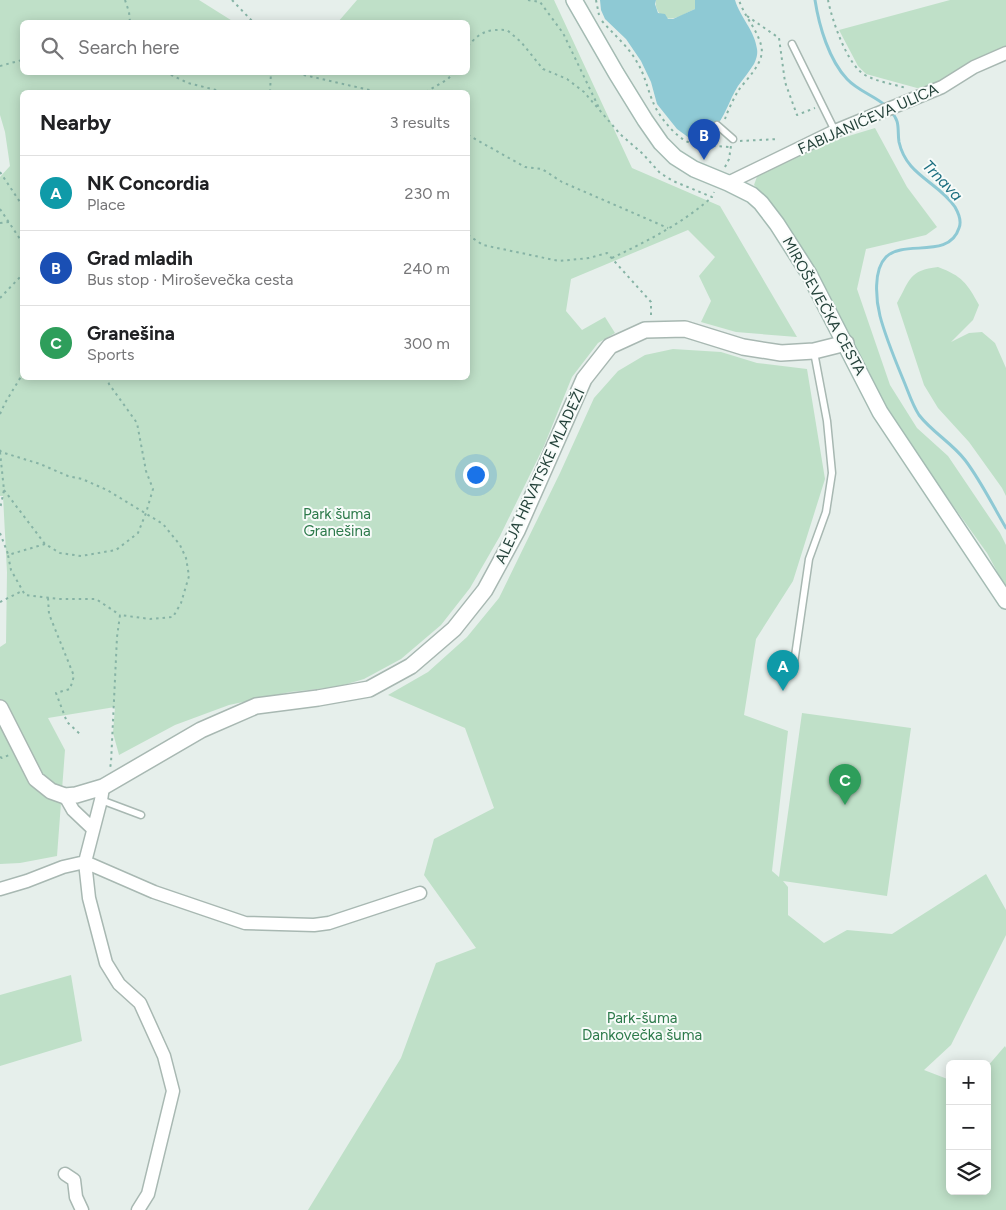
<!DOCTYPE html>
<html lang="en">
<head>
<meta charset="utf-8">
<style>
  body { margin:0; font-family:Figtree,sans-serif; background:#f6f6f6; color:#202124 }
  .controls { position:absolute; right:15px; bottom:15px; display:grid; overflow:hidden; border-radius:8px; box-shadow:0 2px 12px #0003 }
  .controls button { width:45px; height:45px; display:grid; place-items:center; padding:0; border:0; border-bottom:1px solid #e0e0e0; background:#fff; color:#202124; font:25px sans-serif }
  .you { position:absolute; left:475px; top:474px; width:18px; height:18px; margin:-12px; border:4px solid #fff; border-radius:50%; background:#1a73e8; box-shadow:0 0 0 8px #1a73e833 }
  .badge { display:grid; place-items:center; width:32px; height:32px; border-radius:50%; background:#7f4e3f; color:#fff; font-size:16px; font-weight:700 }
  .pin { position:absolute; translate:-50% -41px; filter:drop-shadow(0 1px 2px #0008) }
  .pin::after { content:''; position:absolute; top:26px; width:18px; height:15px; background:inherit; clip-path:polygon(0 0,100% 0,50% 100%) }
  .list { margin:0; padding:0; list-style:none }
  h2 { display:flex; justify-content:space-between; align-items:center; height:65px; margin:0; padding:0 20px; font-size:21px }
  h2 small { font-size:16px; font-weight:400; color:#757577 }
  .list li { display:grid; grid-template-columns:32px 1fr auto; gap:15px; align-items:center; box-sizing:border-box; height:75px; padding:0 20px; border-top:1px solid #e0e0e0 }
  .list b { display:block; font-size:19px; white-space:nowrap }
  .list p { margin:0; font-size:16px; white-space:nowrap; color:#757577 }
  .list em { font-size:16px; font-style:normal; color:#757577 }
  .icon { flex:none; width:28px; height:28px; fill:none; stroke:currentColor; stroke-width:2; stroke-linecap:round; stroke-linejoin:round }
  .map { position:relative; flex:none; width:1006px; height:1210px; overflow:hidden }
  .search { position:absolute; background:#fff; box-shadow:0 2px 12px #0003; left:20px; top:20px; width:450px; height:55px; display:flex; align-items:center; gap:12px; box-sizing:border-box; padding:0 18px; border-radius:8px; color:#757577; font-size:19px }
  .panel { position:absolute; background:#fff; box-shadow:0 2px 12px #0003; left:20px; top:90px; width:450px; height:290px; border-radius:8px }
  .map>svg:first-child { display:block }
</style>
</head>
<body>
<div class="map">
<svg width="1006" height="1210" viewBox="0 0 1006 1210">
  <rect width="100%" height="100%" fill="#e6efeb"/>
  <!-- green -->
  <path fill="#bfe0c8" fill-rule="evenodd" d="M 0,0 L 199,0 L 234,22 L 22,22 L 22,72 L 468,72 L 468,22 L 338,22 L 357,0 L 554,0 L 632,168 L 720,206 L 797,337 L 736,332 L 701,322 L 711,301 L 699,276 L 715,257 L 688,230 L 571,279 L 566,311 L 582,330 L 605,317 L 615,333 L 598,343 L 572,377 L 544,446 L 500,536 L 470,588 L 441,625 L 401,659 L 364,679 L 337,687 L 290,692 L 229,705 L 175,725 L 119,755 L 113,733 L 115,707 L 48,718 L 65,750 L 57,856 L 20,863 L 0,864 L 0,647 L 6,643 L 7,572 L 3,496 L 0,496 L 0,177 L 10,166 L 5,132 L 0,115 ZM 22,92 L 468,92 L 468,378 L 22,378 Z
    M 656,0 L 695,0 L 695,9 C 683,14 672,24 661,15 C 657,11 655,6 656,0 Z
    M 950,0 L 1006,0 L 1006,46 C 995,50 984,55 974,61 C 957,70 937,88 917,88 L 866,74 L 858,66 L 839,30 Z
    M 875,128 L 907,187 L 937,227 L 926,235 L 866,249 L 857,289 L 890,385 L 917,428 L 948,456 L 1000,533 L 1006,545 L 1006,588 L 987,553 L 888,415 L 844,325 L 780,215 L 754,185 L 759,171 L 819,145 Z
    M 938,267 C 962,276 967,283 979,305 L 973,320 L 951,342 L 969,333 L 982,332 L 995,343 L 1006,368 L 1006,496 L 1002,488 L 969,442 L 938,408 L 924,385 L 897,303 C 910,280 909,270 938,267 Z
    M 673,349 L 721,352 L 757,363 L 807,369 L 825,479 L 793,581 L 756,639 L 744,715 L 788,731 L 772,871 L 779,877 L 802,713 L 911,728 L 887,896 L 783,881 L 788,887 L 788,915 L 824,943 L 847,930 L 892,934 L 986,874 L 1006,910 L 1006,935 L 951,1045 L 924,1070 L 950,1080 L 950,1191 L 987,1191 L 987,1067 L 1005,1046 L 1006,1048 L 1006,1210 L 308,1210 L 401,1058 L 436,963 L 476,948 L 424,875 L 434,839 L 494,808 L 465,728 L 388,695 L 428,672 L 467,637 L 499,598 L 560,473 L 594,398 L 618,371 L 645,355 Z
    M 71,975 L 82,1041 L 0,1066 L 0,995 Z"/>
  <!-- water -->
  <path fill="#8ec9d4" d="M 600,0 L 656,0 L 655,4 L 658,13 L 665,14 L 668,19 L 673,19 L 695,9 L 695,0 L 735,0 C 740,17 755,31 757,49 C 758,54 756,60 754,64 C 749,72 743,79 738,86 C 729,100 725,118 713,130 C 707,136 700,139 692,140 L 677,129 L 657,104 L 651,82 L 641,61 L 626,39 L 605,19 L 601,10 Z"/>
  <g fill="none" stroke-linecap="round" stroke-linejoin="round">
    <!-- stream -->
    <path stroke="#8ec9d4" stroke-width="3" d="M 815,0 C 819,26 829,60 847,79 C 858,91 875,96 886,106
      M 890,111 C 901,121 897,129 899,142 C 901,151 905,159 911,166 C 924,181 944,190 955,207 C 959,214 962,221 959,228 C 949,260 904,239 886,257 C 873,270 876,300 880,316 C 886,339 896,362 905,384 C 909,394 913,406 919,415 C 932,432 952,443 965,460 C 981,481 993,506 1006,528"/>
    <!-- service casing -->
    <g stroke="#a8b8b2" stroke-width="9">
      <path id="service" d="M 792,44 L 835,131
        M 717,125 L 733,139
        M 794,663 L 809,559 L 826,512 L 832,473 L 827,421 L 814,352
        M 101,800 L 141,815"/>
    </g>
    <!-- minor casing -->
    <g stroke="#a8b8b2" stroke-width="15">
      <path id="minor" d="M 728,183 L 835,131 L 942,87 L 974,67 L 1006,53
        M 103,787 L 101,800 L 85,862 L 89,898 L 106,963 L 119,984 L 140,1003 L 164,1056 L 173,1091 L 148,1194 L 138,1210
        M 65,796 L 73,810 L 93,829
        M 0,889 L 27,881 L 63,867 L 85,862 L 154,892 L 245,923 L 314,925 L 329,923 L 420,893
        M 65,1174 L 74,1180 L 76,1197 L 82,1210"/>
    </g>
    <!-- tertiary casing -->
    <g stroke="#a8b8b2" stroke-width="18">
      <path id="tertiary" d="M 0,708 L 36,779 L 51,791 L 65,796 L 76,795 L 103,787 L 201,730 L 256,706 L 318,698 L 369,689 L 411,666 L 454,629 L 485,590 L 517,531 L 584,379 L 610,346 L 645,330 L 685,329 L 743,347 L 781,353 L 814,351 L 846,343"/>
    </g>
    <!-- secondary casing -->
    <g stroke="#a4bbb3" stroke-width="18">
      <path id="secondary" d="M 574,0 L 616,73 L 645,120 L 661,143 L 675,157 L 694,169 L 728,183 L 752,195 L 761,203 L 777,224 L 809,274 L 880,412 L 1006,601"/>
    </g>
    <!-- path -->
    <path stroke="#86b3a5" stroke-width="2" stroke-dasharray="2.5 4" stroke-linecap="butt" d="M 125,0 L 129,12 L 130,22
      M 232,0 L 253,22
      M 528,0 L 540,2 L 563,33 L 600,110
      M 596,0 L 599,15
      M 828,0 C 832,20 847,65 865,75 C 878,82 893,84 906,88
      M 747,16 L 779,38 L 785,82 L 797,115 L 815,108
      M 602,21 C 614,35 628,46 637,62 C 645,75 647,88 653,102 C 658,116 682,147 699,144 C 705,144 711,138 715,134
      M 468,46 C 480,32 487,29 507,30 L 521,42 L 543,69 L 567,79 L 584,92 L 620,134 L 643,154 L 660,173 L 673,181 L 712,197 L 714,192
      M 0,66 L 22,60
      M 165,72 L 188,83 L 224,92
      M 291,72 L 378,92
      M 270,92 L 271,72
      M 426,92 L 448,79 L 454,72
      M 725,119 C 728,110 733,100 738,91 C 747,78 766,62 761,45 C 757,29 744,16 739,0
      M 468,135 L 525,167 L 542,169 L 562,182 L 668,228
      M 740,141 L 778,139
      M 700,145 L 730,147
      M 725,167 L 729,159 L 731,146
      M 0,172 L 22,205
      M 0,209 L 22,242
      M 0,223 L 9,222
      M 468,235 L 483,245 L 559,261 L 589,258 L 607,253 L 651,302 L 651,316
      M 612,258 C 647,241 682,224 712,197
      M 0,298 L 22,275
      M 0,414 L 5,403 L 22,375
      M 0,450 L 1,452 L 40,464 L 68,476 L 82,479 L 107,490 L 163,524 L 180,545 L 186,558 L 189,576 L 181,603 L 173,617 L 150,619 L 120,615 L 117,637 L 111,763 L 110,768
      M 0,452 L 4,490 L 0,509
      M 4,490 L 45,544 L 60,553 L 81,556 L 116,550 L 138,533 L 146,513 L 153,489 L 146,471 L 137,423 L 109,384 L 107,378
      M 0,533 L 8,554
      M 45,544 L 8,555 L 11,570 L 25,595 L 59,599 L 96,599 L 120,615
      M 48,598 L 49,614 L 74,676 L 70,689 L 56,693 L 67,722 L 80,734
      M 0,602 L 22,591
      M 0,757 L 2,758 L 9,755"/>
    <!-- service -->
    <use href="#service" stroke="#fff" stroke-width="6"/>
    <!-- minor -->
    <use href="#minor" stroke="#fff" stroke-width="12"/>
    <!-- tertiary -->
    <use href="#tertiary" stroke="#fff" stroke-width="15"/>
    <!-- secondary -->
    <use href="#secondary" stroke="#fff" stroke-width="15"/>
  </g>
  <g text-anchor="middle" stroke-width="4" stroke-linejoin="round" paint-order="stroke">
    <!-- street labels -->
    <g font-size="15" fill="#24423a" stroke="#f7fbf9">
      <text transform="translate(868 119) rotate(-24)" y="5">FABIJANIĆEVA ULICA</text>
      <text transform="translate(824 306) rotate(61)" y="5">MIROŠEVEČKA CESTA</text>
      <text transform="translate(540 476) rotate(-65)" y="5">ALEJA HRVATSKE MLADEŽI</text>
    </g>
    <!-- park labels -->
    <g font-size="15" fill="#2d7a4b" stroke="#f7fbf9">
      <text x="337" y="519">Park šuma<tspan x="337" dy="17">Granešina</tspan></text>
      <text x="642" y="1023">Park-šuma<tspan x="642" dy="17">Dankovečka šuma</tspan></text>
    </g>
    <!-- water labels -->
    <g font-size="16" font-style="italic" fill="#1c6f80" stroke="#f7fbf9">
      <text transform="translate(943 180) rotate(46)" y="6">Trnava</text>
    </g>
  </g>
</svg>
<div class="controls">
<button>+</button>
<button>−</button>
<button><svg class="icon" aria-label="layers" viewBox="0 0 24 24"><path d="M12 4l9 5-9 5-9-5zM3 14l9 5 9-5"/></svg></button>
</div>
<div class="you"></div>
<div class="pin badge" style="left:783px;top:691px;background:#0f9aa8">A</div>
<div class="pin badge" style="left:704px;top:160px;background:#1a4fb4">B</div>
<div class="pin badge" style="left:845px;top:805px;background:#2e9e5b">C</div>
<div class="search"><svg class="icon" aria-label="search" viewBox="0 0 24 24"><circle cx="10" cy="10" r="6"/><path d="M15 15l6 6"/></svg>Search here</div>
<section class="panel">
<h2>Nearby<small>3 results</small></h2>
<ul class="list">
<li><span class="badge" style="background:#0f9aa8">A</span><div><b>NK Concordia</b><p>Place</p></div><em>230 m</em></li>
<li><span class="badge" style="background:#1a4fb4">B</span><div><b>Grad mladih</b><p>Bus stop · Miroševečka cesta</p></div><em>240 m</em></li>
<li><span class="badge" style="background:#2e9e5b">C</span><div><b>Granešina</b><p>Sports</p></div><em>300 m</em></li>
</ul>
</section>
</div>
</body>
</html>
